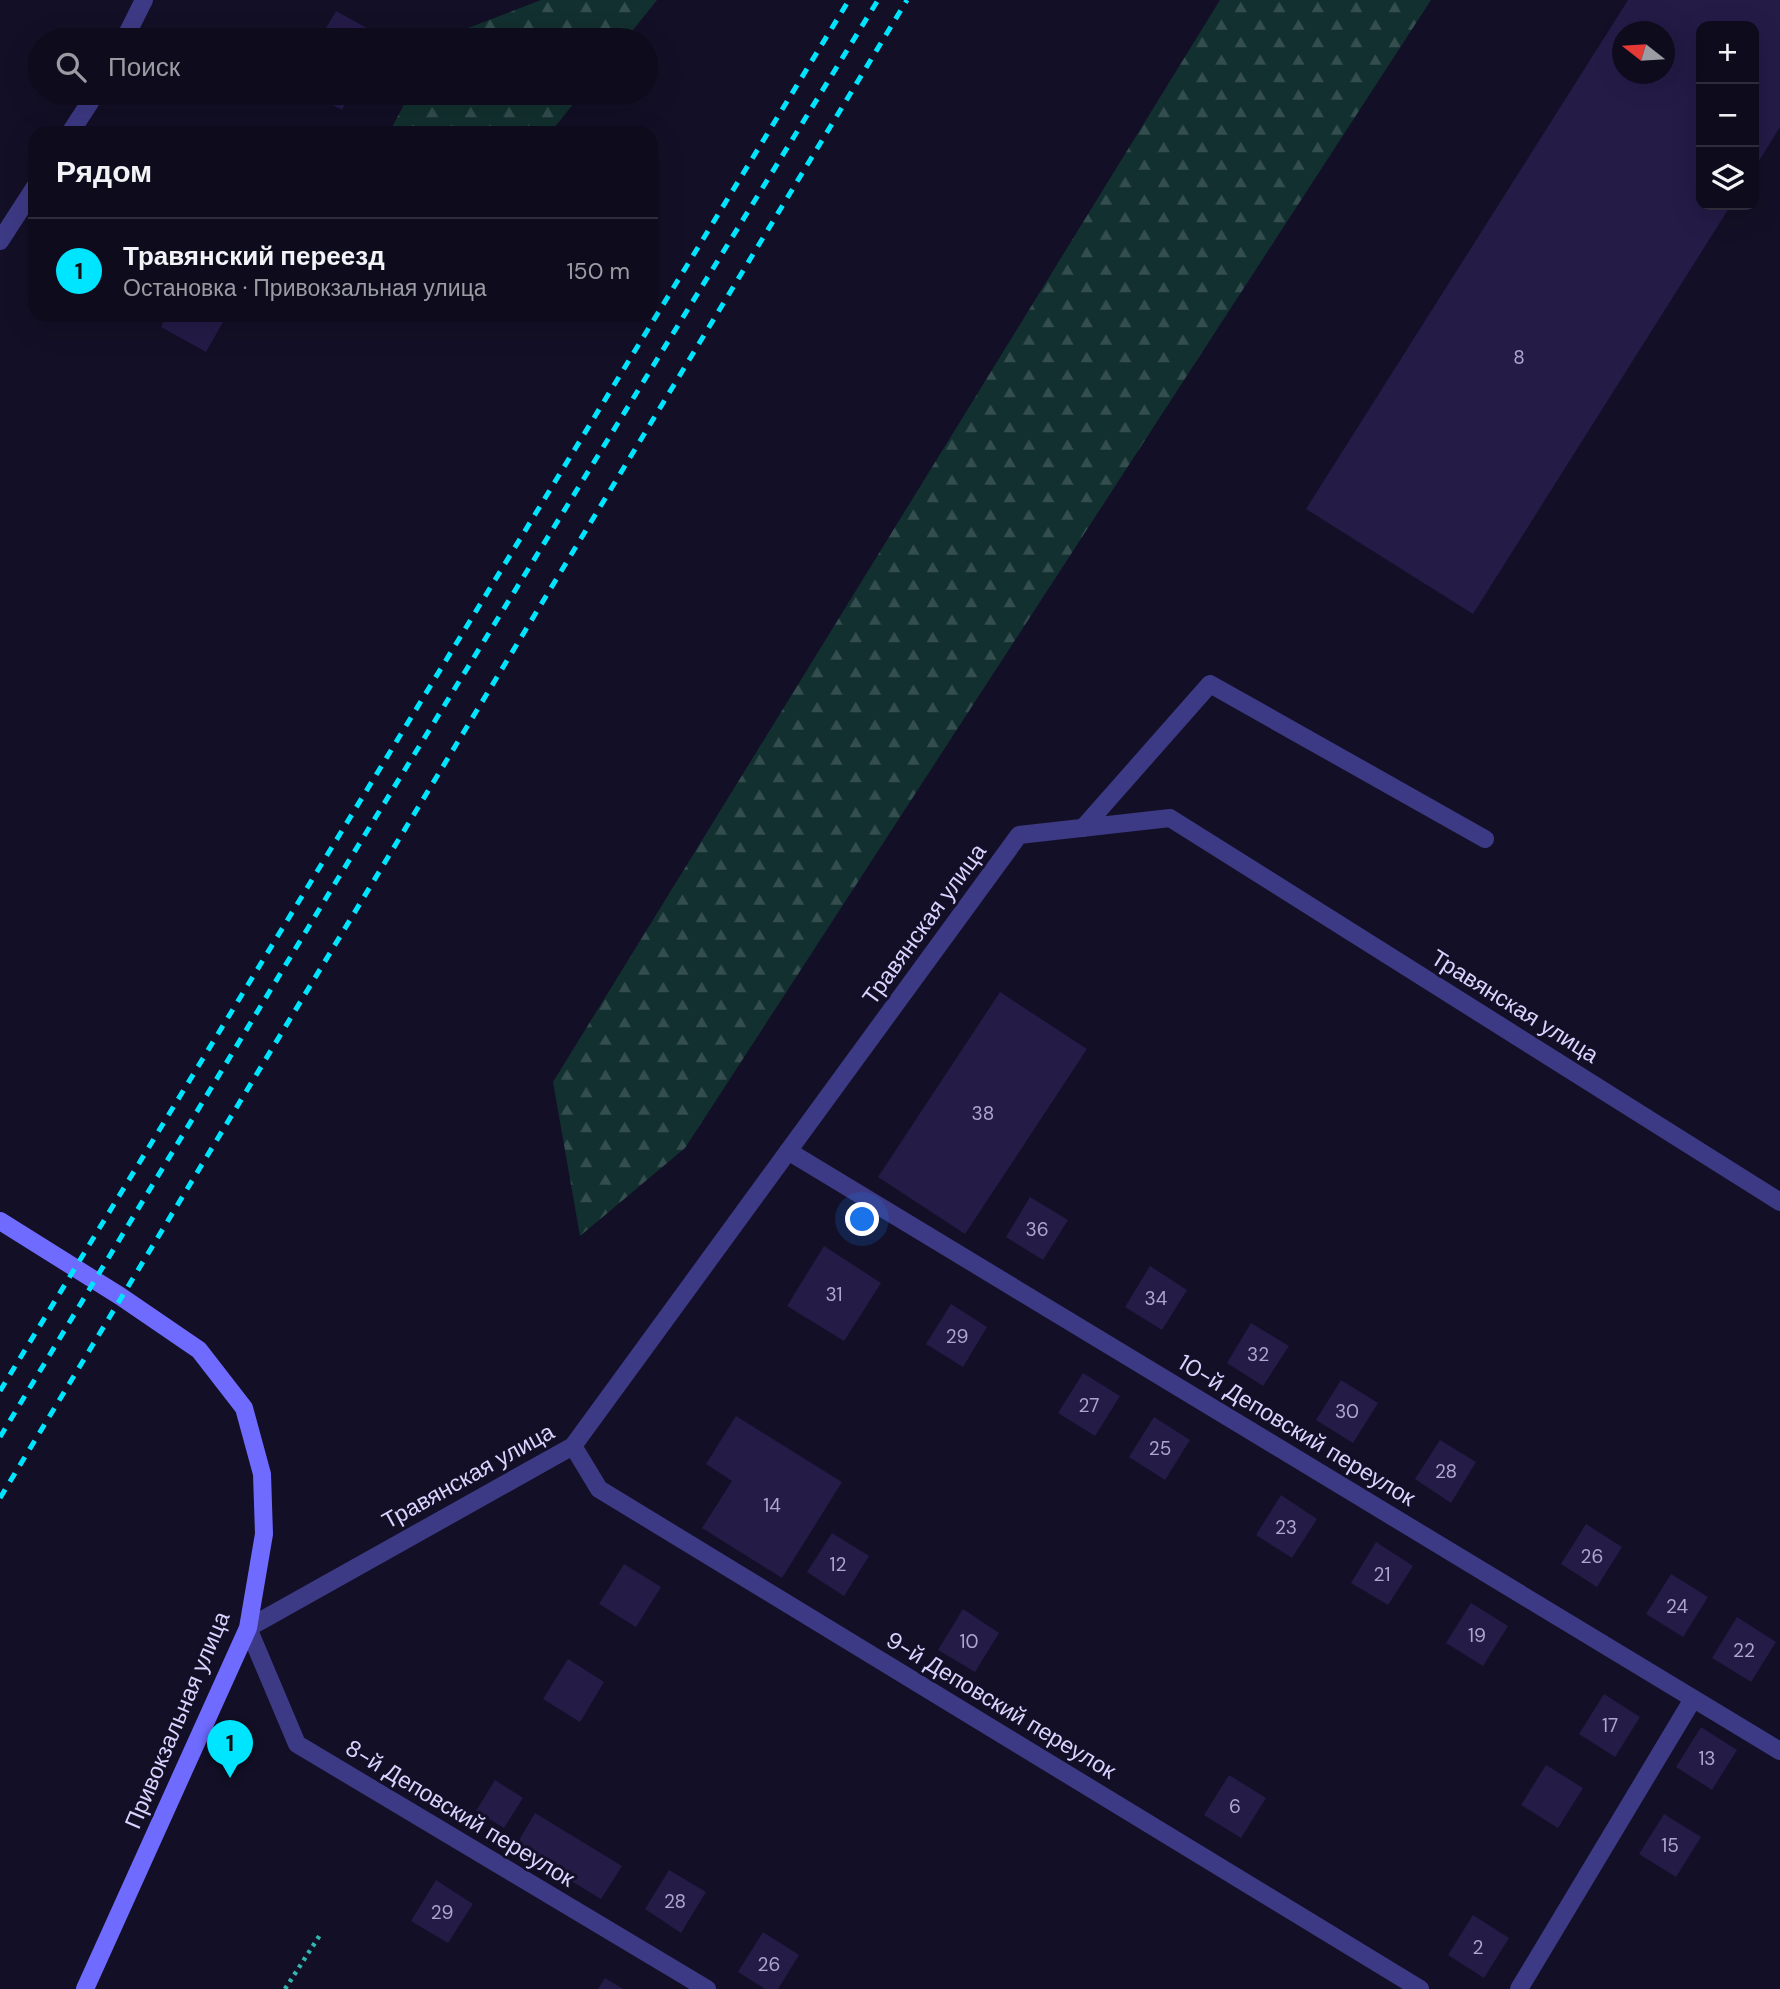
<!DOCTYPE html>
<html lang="ru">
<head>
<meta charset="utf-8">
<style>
  body { margin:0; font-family:"DM Sans",sans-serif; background:#171425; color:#f1f3f6 }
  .controls { position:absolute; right:21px; top:21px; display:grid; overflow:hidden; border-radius:14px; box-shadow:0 7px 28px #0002 }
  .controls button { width:63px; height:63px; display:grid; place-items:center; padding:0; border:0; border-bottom:2px solid #2e2b3b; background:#0e0b1c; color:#f1f3f6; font:35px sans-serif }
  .compass { position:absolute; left:1612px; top:21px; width:63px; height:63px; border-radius:50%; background:#0e0b1c; box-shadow:0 7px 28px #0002; rotate:287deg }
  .you { position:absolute; left:863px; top:1220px; width:24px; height:24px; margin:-18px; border:5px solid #fff; border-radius:50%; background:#1a73e8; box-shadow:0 0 0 10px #1a73e833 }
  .badge { display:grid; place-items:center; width:46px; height:46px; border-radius:50%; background:#00e5ff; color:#111; font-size:23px; font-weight:700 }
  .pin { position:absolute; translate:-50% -58px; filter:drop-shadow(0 2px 4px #0008) }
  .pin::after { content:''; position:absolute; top:37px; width:24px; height:21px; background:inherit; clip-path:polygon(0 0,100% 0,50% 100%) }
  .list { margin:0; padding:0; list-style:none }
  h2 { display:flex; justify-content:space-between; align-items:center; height:91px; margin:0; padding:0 28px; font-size:30px }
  h2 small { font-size:23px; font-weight:400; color:#9b9ba3 }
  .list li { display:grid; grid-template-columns:46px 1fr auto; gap:21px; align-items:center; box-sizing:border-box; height:105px; padding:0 28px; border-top:2px solid #2e2b3b }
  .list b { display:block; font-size:26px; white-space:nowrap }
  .list p { margin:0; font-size:23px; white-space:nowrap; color:#9b9ba3 }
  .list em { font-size:23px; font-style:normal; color:#9b9ba3 }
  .icon { flex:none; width:38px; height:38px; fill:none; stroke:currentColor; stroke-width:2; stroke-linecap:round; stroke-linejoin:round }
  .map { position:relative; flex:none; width:1780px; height:1989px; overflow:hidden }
  .search { position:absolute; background:#0e0b1c; box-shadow:0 7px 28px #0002; left:28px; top:28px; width:630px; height:77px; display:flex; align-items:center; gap:18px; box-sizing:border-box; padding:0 24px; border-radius:38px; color:#9b9ba3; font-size:26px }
  .panel { position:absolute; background:#0e0b1c; box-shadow:0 7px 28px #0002; left:28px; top:126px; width:630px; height:196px; border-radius:21px }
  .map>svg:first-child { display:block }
</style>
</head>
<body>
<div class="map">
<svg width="1780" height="1989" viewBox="0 0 1780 1989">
  <defs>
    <pattern id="forest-firs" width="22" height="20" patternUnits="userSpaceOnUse" patternTransform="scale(1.75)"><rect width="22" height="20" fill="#12302f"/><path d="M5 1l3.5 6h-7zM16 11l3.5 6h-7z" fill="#344d4e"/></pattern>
  </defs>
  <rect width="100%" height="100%" fill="#130f26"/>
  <!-- forest -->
  <path fill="url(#forest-firs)" d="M 541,0 L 657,0 L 625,40 L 437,40 Z
    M 1220,0 L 1431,0 L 685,1148 L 580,1236 L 553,1082 Z
    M 410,93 L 582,93 L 550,133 L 389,133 Z"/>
  <!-- building -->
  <path fill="#241b47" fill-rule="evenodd" d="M 1628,0 L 1780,0 L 1780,127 L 1754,169 L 1754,26 L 1701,26 L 1701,205 L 1731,205 L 1473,614 L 1306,509 ZM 1622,32 L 1664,32 L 1664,74 L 1622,74 Z
    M 336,11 L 383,37 L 381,40 L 319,40 Z
    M 311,93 L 351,93 L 342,110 Z
    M 167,315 L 227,315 L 206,352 L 161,327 Z
    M 1000,992 L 1087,1049 L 965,1234 L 878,1177 Z
    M 1030,1197 L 1068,1220 L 1043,1260 L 1006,1237 Z
    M 824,1246 L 881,1283 L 844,1341 L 787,1306 Z
    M 1150,1266 L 1187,1290 L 1162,1330 L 1125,1307 Z
    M 951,1304 L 987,1327 L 963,1367 L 926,1344 Z
    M 1251,1323 L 1289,1346 L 1263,1386 L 1227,1363 Z
    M 1083,1373 L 1120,1396 L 1095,1436 L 1058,1413 Z
    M 1341,1380 L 1378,1403 L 1353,1443 L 1316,1420 Z
    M 736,1416 L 842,1482 L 782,1578 L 702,1528 L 732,1481 L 706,1464 Z
    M 1154,1417 L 1190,1440 L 1165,1480 L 1129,1457 Z
    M 1440,1440 L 1476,1462 L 1451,1503 L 1415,1479 Z
    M 1281,1495 L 1317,1519 L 1292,1558 L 1256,1535 Z
    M 1586,1524 L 1622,1547 L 1597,1587 L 1561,1564 Z
    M 832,1533 L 869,1556 L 844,1596 L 807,1572 Z
    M 1376,1542 L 1413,1566 L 1388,1605 L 1351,1583 Z
    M 624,1564 L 661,1587 L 636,1627 L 599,1604 Z
    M 1671,1574 L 1708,1597 L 1683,1637 L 1646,1614 Z
    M 1471,1603 L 1508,1626 L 1483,1666 L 1446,1643 Z
    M 963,1609 L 999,1633 L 975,1672 L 938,1650 Z
    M 1737,1617 L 1776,1642 L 1751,1682 L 1712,1658 Z
    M 568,1659 L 604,1682 L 580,1722 L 543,1699 Z
    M 1604,1694 L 1640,1717 L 1615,1757 L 1579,1734 Z
    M 1701,1727 L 1737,1750 L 1712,1790 L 1676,1767 Z
    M 1546,1765 L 1583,1788 L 1558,1828 L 1521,1805 Z
    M 1229,1775 L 1266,1798 L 1241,1838 L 1204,1815 Z
    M 495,1780 L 523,1798 L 504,1828 L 476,1811 Z
    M 535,1813 L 622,1866 L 601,1899 L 515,1847 Z
    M 1664,1814 L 1701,1837 L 1676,1877 L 1639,1854 Z
    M 669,1870 L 706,1892 L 681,1933 L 645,1909 Z
    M 436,1880 L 473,1904 L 448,1943 L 411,1921 Z
    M 1473,1915 L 1509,1938 L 1484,1978 L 1448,1955 Z
    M 763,1932 L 799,1955 L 778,1989 L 765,1989 L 738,1972 Z
    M 605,1978 L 623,1989 L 598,1989 Z"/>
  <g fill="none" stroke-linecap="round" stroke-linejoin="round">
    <!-- path -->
    <path stroke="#2fb8b0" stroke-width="4.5" stroke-dasharray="3.5 5" stroke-linecap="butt" d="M 285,1989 L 320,1935"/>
    <!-- lane -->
    <path stroke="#3d3a85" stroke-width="18" d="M 1083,828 L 1210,684 L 1485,839
      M 1519,1989 L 1693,1699"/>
    <!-- street -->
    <path stroke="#3d3a85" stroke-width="18" d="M 124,40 L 144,0
      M 70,133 L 96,93
      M 0,241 L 35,187
      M 788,1151 L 1780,1751
      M 573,1446 L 599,1489 L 1420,1989
      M 707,1989 L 297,1744 L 248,1628 L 573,1446 L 1019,835 L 1170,818 L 1780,1202"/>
    <!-- secondary -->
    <path stroke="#6f6bff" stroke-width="18" d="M 0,1221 L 120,1296 L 199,1350 L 244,1408 L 262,1474 L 264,1534 L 248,1628 L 85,1989"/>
    <!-- rail -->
    <path stroke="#00e5ff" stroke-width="5" stroke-dasharray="10 9" stroke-linecap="butt" d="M 0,1391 L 849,0
      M 0,1437 L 334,885 L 878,0
      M 0,1498 L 907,0"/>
  </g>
  <g text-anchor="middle" stroke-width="6" stroke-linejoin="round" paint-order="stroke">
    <!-- number labels -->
    <g font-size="19" fill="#aca6d1">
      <text x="1519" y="364">8</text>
      <text x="983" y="1120">38</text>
      <text x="1037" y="1236">36</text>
      <text x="834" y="1301">31</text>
      <text x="1156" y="1305">34</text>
      <text x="957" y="1343">29</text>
      <text x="1258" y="1361">32</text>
      <text x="1089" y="1412">27</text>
      <text x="1347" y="1418">30</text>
      <text x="1160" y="1455">25</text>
      <text x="1446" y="1478">28</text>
      <text x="772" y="1512">14</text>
      <text x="1286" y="1534">23</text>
      <text x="1592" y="1563">26</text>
      <text x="838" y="1571">12</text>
      <text x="1382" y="1581">21</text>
      <text x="1677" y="1613">24</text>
      <text x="1477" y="1642">19</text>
      <text x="969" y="1648">10</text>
      <text x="1744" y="1657">22</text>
      <text x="1610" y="1732">17</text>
      <text x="1707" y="1765">13</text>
      <text x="1235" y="1813">6</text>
      <text x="1670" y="1852">15</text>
      <text x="675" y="1908">28</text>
      <text x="442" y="1919">29</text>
      <text x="1478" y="1954">2</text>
      <text x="769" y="1971">26</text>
    </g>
    <!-- street labels -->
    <g font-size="23" fill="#d9d4ff" stroke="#130f26">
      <text transform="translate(924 924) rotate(-54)" y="8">Травянская улица</text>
      <text transform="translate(1515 1006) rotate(32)" y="8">Травянская улица</text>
      <text transform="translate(1297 1430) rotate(31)" y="8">10-й Деповский переулок</text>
      <text transform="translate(468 1476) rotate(-29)" y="8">Травянская улица</text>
      <text transform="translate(1001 1705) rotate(31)" y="8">9-й Деповский переулок</text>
      <text transform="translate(177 1720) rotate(-67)" y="8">Привокзальная улица</text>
      <text transform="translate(460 1813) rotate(31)" y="8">8-й Деповский переулок</text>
    </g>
  </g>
</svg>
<div class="controls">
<button>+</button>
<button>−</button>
<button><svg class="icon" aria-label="layers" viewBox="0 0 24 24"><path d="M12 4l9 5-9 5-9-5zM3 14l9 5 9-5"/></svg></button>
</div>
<svg class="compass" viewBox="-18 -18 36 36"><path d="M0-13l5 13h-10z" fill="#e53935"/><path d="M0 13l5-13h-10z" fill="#9b9ba3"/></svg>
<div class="you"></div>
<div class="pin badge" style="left:230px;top:1778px">1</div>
<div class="search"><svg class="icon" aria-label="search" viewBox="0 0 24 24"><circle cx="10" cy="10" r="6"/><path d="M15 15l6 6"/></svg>Поиск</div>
<section class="panel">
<h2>Рядом<small></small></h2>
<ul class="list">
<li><span class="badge">1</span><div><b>Травянский переезд</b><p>Остановка · Привокзальная улица</p></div><em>150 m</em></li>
</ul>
</section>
</div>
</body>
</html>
